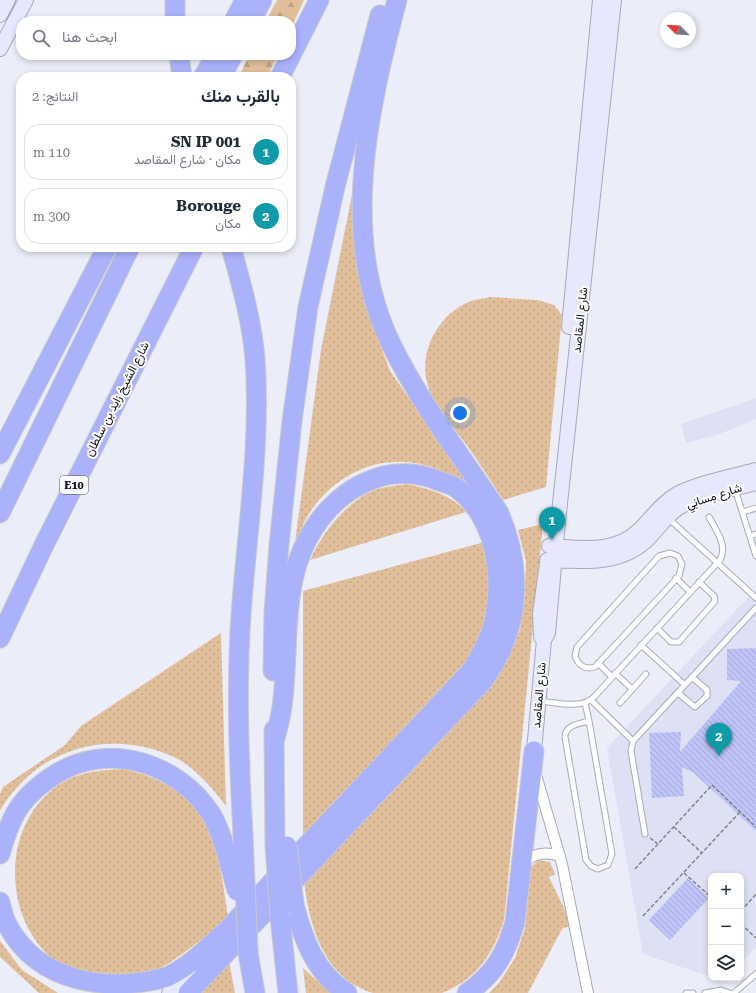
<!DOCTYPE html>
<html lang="ar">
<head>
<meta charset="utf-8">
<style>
  body { margin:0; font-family:"Roboto Serif",Vazirmatn,serif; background:#f6f6f7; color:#1f2937; direction:rtl }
  .controls { position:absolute; right:12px; bottom:12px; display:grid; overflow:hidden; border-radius:8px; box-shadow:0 2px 6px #0003 }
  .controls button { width:36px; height:36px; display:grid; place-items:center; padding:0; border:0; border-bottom:1px solid #e0e1e3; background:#fff; color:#1f2937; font:20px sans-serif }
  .compass { position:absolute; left:660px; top:12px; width:36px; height:36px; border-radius:50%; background:#fff; box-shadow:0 2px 6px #0003; rotate:294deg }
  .you { position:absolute; left:460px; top:413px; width:14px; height:14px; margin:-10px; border:3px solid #fff; border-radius:50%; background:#1a73e8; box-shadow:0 0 0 6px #1a73e833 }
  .badge { display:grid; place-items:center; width:26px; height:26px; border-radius:50%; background:#8a5603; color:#fff; font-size:13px; font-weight:700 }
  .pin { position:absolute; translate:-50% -33px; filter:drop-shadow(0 1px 2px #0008) }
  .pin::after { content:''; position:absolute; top:21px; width:14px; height:12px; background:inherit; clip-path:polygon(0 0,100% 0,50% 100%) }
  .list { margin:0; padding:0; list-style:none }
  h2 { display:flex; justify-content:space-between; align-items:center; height:52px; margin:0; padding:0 16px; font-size:17px }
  h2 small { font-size:13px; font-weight:400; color:#747a83 }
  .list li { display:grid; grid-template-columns:26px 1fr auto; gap:12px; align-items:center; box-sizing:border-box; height:56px; margin:0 8px 8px; padding:0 8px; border:1px solid #e0e1e3; border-radius:16px }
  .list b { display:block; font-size:15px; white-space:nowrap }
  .list p { margin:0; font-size:13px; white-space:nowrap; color:#747a83 }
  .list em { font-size:13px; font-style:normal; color:#747a83 }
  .icon { flex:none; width:22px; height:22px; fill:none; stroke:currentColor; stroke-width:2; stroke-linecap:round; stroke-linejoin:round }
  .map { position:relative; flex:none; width:756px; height:993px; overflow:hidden; direction:ltr }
  .search { position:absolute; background:#fff; box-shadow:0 2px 6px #0003; left:16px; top:16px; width:280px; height:44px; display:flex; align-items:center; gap:10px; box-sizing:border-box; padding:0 14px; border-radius:16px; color:#747a83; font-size:15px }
  .panel { position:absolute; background:#fff; box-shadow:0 2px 6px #0003; left:16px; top:72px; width:280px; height:180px; border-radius:16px; direction:rtl }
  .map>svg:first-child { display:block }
</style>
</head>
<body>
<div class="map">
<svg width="756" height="993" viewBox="0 0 756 993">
  <defs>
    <pattern id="forest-firs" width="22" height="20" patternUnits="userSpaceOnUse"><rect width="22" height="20" fill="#e1bf9b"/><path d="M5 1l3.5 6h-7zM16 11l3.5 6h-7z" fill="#c0a385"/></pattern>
    <pattern id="park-dots" width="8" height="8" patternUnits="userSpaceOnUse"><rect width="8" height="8" fill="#e1bf9b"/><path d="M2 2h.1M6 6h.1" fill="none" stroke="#c0a385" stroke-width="1.8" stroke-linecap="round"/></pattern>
    <pattern id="building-back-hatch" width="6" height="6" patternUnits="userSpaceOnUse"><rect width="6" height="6" fill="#bec4f7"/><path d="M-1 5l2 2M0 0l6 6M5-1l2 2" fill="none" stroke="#a2a7d3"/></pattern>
  </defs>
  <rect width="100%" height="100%" fill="#ebedf8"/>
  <!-- built -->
  <path fill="#dee1f3" d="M 756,398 L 756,419 L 717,435 L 686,443 L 681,424 Z
    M 756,589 L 756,947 L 741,963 L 741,876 L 711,876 L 711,977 L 643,954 L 607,748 Z"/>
  <!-- forest -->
  <path fill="url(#forest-firs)" d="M 277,0 L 304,0 L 291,28 L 291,21 L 266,21 Z
    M 249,55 L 278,55 L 267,77 L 239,77 Z"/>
  <!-- park -->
  <path fill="url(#park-dots)" d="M 354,185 L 357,242 L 369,315 L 390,371 L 482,503 C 474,495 466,486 458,479 C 453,475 446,473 441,471 C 392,449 340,468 310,512 C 304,521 300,532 295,542 L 321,350 Z
    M 490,297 L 537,300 L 554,305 L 562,315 L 546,487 L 503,500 C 491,481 479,462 466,444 C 452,425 432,405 427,382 C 419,350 439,314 469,302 C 475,299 483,299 490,297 Z
    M 407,484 C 428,489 451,494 466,512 L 310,560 C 322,534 342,507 368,493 C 379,487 394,486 407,484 Z
    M 543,524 L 504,920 C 493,954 477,979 442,993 L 373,993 C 324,978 309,926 304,880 L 492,685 L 507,661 L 520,629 L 525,595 L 526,561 L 518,530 Z
    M 488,541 L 493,560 L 488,626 L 466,665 L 303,840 L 303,591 Z
    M 221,633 L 226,806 C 212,788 197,769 176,758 C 126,734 67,740 26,778 C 16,788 6,799 0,811 L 0,794 L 3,787 L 65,745 L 81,726 Z
    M 123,769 C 209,788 217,839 228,916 C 211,932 164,973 141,975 C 130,977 117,974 105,974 C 96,973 83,975 75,972 C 68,970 61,964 54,960 C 0,917 0,816 67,780 C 85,771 103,770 123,769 Z
    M 538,860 L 550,862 L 555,874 L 549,877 L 572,925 L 562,929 L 528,993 L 489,993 L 499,983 L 515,958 L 525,928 L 531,867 Z
    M 0,941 L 22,970 L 58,993 L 39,993 L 0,957 Z
    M 229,961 L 235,993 L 200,993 Z
    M 303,968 L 330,993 L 306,993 Z"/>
  <!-- building -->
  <path fill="url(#building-back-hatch)" d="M 756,648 L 756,831 L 694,773 L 682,767 L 684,796 L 652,798 L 649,733 L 681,732 L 680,752 L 741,681 L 727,680 L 727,649 Z
    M 688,878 L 709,898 L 670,940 L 649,920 Z"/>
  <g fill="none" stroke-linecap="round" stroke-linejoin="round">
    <!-- lane casing -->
    <g stroke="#a8aab5" stroke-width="7">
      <path id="lane" d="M 735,489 L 756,556
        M 743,512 L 756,508
        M 668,518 L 756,598
        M 750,536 L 756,534
        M 670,553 L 678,556 L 682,564 L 679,576 L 595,667 C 585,670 578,665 575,656 L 577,647 L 659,556 Z
        M 676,578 L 690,592
        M 657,628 L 671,642 L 679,642 L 715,601 L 714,596 L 699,582
        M 641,645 L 685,685
        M 598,663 L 612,677
        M 615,673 L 632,689
        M 678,693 L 695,707 L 707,696 L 707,690 L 692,677
        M 591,700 L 633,741
        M 539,701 C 555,702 581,710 594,697 L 720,560 C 728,545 716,530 709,517
        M 585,703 L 589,721 L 612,854 L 608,865 L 598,869 L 591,866 L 586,860 L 565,737 C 565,725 579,724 589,721
        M 620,703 L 646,674
        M 645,834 L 631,751 L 633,741 L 756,608
        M 686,993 L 693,993
        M 705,993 L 721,990 L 730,993
        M 734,993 L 756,974"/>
    </g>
    <!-- street casing -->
    <g stroke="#a8aab5" stroke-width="12">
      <path id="street" d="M 536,775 L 562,864 L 588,993
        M 522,864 C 533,853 545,851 560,856"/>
    </g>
    <!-- secondary casing -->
    <g stroke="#a8aab5" stroke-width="16">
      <path id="secondary" d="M 0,15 L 8,0
        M 0,49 L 26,0
        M 569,327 L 600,0
        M 549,546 C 581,548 614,554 639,530 C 652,518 661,503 677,494 C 701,482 730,477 756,470
        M 547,560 C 582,561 618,566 646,541 C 658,530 666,515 680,507 C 702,494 732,490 756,483
        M 541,637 L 540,614 L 547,563
        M 534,751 L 544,640 L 548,633 L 558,522 L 614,0
        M 169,993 L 192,968"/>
    </g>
    <!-- highway casing -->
    <g stroke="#cbcbcc" stroke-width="21">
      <path id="highway" d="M 175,0 L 175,21
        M 234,21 L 245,0
        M 251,21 L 262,0
        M 179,55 L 182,77
        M 203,77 L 216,55
        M 221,77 L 233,55
        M 280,77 L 319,0
        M 231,247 C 241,283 252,321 255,359 C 261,444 247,530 241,615 C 236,688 239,762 243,835
        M 0,454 L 107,247
        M 0,513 L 130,247
        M 0,638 L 44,545 L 194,247
        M 273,671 L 274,613 L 279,545 L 292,421 L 308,307 L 335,187 L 380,15
        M 274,730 L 275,845
        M 0,854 C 4,840 8,827 15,814 C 24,798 40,784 56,774 C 109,741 178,763 211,814 C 218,825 222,838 226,851
        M 0,902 C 2,910 4,919 8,926 C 39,983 108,993 167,977 C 191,966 210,945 229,928 L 472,670 C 480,656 489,641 493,626 C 504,579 498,521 458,489 C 453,485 445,483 439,481 C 385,458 332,492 307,540 C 282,587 289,647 283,698 C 282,713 278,728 274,742
        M 294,904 C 303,939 315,973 347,993
        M 280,917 L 288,993
        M 248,953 L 255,993
        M 188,993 L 483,681 C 490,670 497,660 502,648 C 521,604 518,557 499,513 C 463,458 421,405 392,346 C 338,237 368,111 397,0
        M 467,993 C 495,974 506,953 515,922 L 534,751"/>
    </g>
    <!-- path -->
    <path stroke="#81838a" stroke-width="1.5" stroke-dasharray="4 2" stroke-linecap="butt" d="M 674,827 L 702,853
      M 650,838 L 658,844
      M 635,869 L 712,785 L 756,827
      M 684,873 L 711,897
      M 741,911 L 756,894
      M 643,916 L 740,812
      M 741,924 L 756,938"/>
    <!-- lane -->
    <use href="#lane" stroke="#fff" stroke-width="5"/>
    <!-- street -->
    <use href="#street" stroke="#fff" stroke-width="10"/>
    <!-- secondary -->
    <use href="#secondary" stroke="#e6e8fe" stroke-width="14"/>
    <!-- highway -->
    <use href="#highway" stroke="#aab2fb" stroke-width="19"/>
    <!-- highway-bridge casing -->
    <g stroke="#cbcbcc" stroke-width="21" stroke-linecap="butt">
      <path id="highway-bridge" d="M 243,835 L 248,953
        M 275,845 L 280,917
        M 287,846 L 294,904
        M 226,851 L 237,891"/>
    </g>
    <!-- highway-bridge -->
    <use href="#highway-bridge" stroke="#aab2fb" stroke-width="19"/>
  </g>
  <g text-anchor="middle" stroke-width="4" stroke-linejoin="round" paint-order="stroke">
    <!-- shield labels -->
    <rect fill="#fbfbfd" stroke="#57585b" stroke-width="1" x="60" y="476" width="28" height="18" rx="3"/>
    <g font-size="11" font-weight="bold" fill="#111215">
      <text x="74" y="489">E10</text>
    </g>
    <!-- street labels -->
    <g font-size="12" fill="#111215" stroke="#fbfbfd">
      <text transform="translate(580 320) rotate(-84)" y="4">شارع المقاصد</text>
      <text transform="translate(117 399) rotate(-63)" y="4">شارع الشيخ زايد بن سلطان</text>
      <text transform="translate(714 496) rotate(-18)" y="4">شارع مِسانِي</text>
      <text transform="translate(539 695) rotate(-85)" y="4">شارع المقاصد</text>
    </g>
  </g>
</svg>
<div class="controls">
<button>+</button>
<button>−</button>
<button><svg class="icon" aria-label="layers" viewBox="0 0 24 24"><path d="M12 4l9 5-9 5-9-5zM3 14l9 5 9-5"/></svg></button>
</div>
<svg class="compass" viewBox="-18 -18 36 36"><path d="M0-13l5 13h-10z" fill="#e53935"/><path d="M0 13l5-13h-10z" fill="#747a83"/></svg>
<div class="you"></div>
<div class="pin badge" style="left:552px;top:540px;background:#0f9aa8">1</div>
<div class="pin badge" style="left:719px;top:756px;background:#0f9aa8">2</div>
<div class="search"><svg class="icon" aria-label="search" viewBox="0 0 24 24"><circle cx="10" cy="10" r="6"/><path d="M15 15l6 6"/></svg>ابحث هنا</div>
<section class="panel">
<h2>بالقرب منك<small>النتائج: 2</small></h2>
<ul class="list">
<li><span class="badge" style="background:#0f9aa8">1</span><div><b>SN IP 001</b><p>مكان · شارع المقاصد</p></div><em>110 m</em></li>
<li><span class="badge" style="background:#0f9aa8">2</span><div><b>Borouge</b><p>مكان</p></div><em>300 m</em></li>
</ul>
</section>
</div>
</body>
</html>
